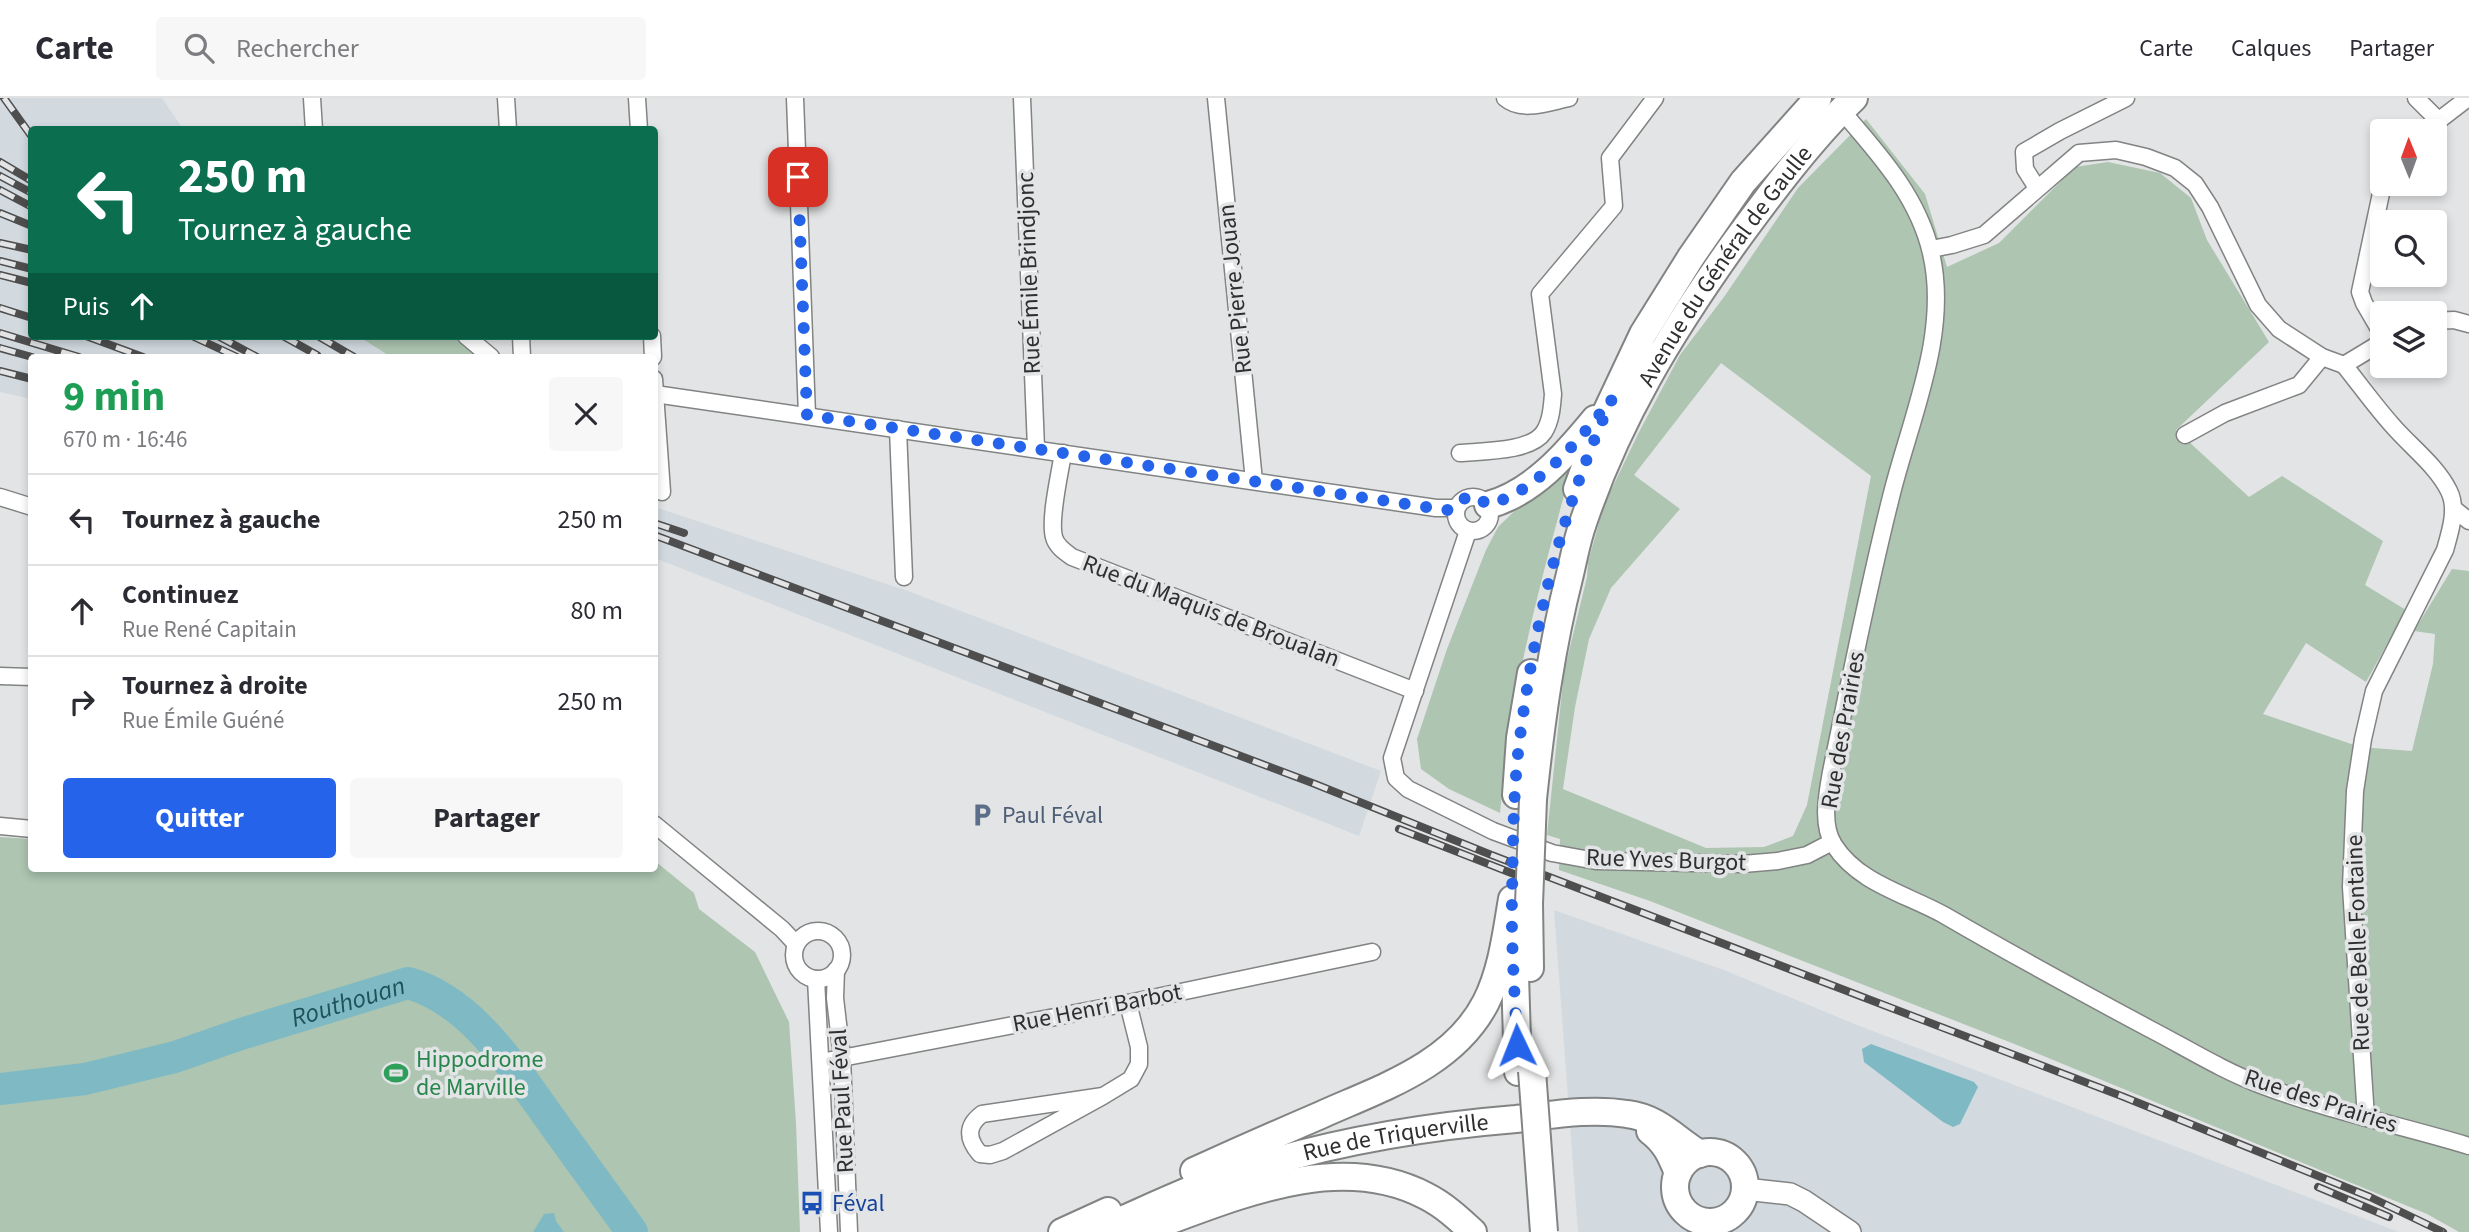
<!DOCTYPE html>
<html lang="fr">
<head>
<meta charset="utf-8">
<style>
	body { margin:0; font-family:"Source Sans 3",sans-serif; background:#f7f7f7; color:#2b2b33; height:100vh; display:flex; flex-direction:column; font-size:26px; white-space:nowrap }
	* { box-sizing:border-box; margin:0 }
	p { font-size:23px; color:#7c7c81 }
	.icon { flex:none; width:38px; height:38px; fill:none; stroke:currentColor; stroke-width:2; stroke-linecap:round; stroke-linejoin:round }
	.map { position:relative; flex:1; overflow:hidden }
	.side { position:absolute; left:28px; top:256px; width:630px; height:518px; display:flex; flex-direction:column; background:#fff; border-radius:7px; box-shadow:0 4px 10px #0003 }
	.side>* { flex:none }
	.top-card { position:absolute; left:28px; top:28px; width:630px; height:214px; border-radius:7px; box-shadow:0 4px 10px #0003; background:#0b6e4f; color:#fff; overflow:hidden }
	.needle { width:46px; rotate:359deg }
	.buttons { position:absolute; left:2370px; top:21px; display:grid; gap:14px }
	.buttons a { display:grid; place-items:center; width:77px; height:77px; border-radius:7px; background:#fff; box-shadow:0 4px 10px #0003; font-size:35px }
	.pin { position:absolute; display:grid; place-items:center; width:60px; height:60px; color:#fff; margin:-30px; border-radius:14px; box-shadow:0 4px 10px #0006 }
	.me { position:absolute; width:77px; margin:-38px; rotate:358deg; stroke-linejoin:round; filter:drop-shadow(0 0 5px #0008) }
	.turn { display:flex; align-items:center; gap:24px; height:147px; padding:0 35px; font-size:32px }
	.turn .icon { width:91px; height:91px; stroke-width:2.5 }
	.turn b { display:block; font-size:49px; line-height:60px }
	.then { display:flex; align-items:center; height:66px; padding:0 35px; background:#0003; gap:14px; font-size:26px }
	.round { display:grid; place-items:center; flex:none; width:74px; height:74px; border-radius:7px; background:#f7f7f7 }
	.overview { display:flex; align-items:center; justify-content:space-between; height:119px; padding:0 35px }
	h1 { font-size:42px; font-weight:700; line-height:52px; color:#1e9e55 }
	.primary-button { display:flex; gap:14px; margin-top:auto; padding:14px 35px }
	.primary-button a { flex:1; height:80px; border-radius:7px; background:#2563eb; color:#fff; font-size:28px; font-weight:700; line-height:80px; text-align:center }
	.primary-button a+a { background:#f7f7f7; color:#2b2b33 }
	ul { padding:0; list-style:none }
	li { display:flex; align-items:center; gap:21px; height:91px; padding:0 35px; border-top:2px solid #e1e1e2 }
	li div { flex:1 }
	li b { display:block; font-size:26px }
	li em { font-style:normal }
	header { display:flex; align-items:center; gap:42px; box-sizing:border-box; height:98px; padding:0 35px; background:#fff; border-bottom:2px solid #e1e1e2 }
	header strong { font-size:33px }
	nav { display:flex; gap:38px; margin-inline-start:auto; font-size:24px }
	.search { width:490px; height:63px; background:#f7f7f7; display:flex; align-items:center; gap:18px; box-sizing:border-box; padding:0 24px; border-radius:7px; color:#7c7c81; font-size:26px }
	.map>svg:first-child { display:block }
</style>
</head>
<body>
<header>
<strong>Carte</strong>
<div class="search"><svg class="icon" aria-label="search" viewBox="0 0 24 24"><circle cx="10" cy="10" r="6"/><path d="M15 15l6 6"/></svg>Rechercher</div>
<nav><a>Carte</a><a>Calques</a><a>Partager</a></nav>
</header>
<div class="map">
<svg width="2469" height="1134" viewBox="0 0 2469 1134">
	<rect width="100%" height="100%" fill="#e3e4e5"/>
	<g fill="#d2dae0">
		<polygon points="0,0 162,0 183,31 32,32 32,238 358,238 391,259 32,259 31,301 0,294"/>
		<polygon points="655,409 908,493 1381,673 1359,738 655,460"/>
		<polygon points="1554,812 1724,872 1857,927 2399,1134 1578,1134"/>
	</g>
	<g fill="#adc5b1" fill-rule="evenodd">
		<path d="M1866,21L1925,96L1947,169L1999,145L2075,69L2108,64L2160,75L2191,100L2207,142L2269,244L2176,332L2249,399L2282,378L2383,443L2365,487L2406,512L2366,584L2306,545L2263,616L2360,649L2412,653L2433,566L2435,536L2414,533L2452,471L2469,473V1134H2459L2427,1116L2017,947L1650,803L1559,772L1560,741L1547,737L1564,574L1587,479L1588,464L1604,407L1638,336L1680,257L1724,199L1798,90ZM1721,265L1871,378L1807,707L1793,738L1764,749L1706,750L1563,691L1575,609L1589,541L1611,490L1680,411L1634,377Z"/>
		<polygon points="358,238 456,238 479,259 391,259"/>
		<path d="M1563,366L1572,368C1541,482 1509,597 1500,715L1449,691L1421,671L1417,641L1447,551L1486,452L1498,429Z"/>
		<polygon points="0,739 31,741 32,770 654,770 655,763 694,795 699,811 755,854 789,924 796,1025 800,1134 0,1134"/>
	</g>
	<g fill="#7fbac4">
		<polygon points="1871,946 1974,984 1978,989 1960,1026 1953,1029 1943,1024 1864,964 1862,951"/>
		<polygon points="554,1115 556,1123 564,1134 533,1134 544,1116"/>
	</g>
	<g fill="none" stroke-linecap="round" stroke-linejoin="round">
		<path stroke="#7fbac4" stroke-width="32" id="s1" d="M0,991L85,981L175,959L241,936L408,885C474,903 518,977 556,1029C581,1064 607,1099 632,1134"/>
		<g stroke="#828383" stroke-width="19">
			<g id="minor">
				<polyline points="312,0 314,32"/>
				<polyline points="506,0 508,32"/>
				<polyline points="637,0 639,32"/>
				<polyline points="795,0 807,317"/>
				<polyline points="1022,0 1036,350"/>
				<polyline points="1216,0 1254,383"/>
				<path d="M1505,0C1522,15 1549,4 1569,0"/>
				<polyline points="2416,0 2439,23"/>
				<path d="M1841,12C1878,55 1918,98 1931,155C1950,236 1910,321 1891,399C1868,490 1850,582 1831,674C1827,696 1821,727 1834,747C1858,785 1906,796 1944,817C2011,856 2079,893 2148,930C2185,949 2221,972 2261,987C2329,1013 2400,1027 2469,1048"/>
				<polyline points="2425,33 2468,0"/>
				<polyline points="2037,90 2025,71 2024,54 2060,33 2126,0"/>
				<polyline points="1931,151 1952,147 1984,137 2079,55 2116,52 2146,59 2175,70 2195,86 2210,109 2258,207 2279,231 2322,259 2344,267"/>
				<polyline points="2434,223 2454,222 2469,226"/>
				<polyline points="2382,236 2364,205 2360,194 2383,86"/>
				<polyline points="466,238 491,259"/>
				<polyline points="521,238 522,259"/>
				<polyline points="652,238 653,259"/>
				<path d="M2344,267C2360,287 2375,308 2392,327C2410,348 2437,368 2449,393C2458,411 2450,434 2445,452L2374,593L2363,641L2355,693L2351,789L2366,1020"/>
				<polyline points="2344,267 2382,244"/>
				<polyline points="654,281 662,394"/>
				<polyline points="655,296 1436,410 1456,410"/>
				<polyline points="898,331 904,479"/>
				<polyline points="2185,337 2225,315 2299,287 2322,259"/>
				<path d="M1063,355C1060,375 1049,421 1054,439C1056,448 1065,454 1072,459L1415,593"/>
				<path d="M1460,355C1482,353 1531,354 1544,334C1551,323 1552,309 1553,296L1540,196L1614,108L1610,60L1655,0"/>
				<circle cx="1473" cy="416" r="17"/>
				<polyline points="0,399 32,409"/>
				<polyline points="2454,411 2469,423"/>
				<polyline points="1468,433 1392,660 1396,680 1408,691 1493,733 1552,755 1596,763 1743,766 1778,763 1807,757 1832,744"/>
				<polyline points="0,578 32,579"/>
				<polyline points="654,726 782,831 796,846"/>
				<polyline points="0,728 32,731"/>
				<circle cx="818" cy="857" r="24"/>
				<polyline points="836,872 835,900 842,960 849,1134"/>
				<polyline points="816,881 829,1134"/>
				<polyline points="821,964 1128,905 1372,854"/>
				<path d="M1103,998L982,1016C966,1028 967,1041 980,1056L990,1057L1003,1053L1103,998L1131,981L1139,966V949L1128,905"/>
			</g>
		</g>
		<g stroke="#828383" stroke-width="24">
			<polyline id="tertiary" points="1745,1091 1790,1096 1804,1103 1850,1134"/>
		</g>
		<g stroke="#828383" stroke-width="30">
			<g id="primary">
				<polyline points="1577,391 1602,323 1643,236 1691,159 1743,84 1818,0"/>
				<path d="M1488,407C1533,395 1567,355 1595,321"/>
				<polyline points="1516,697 1520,640 1531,575"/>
				<path id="s2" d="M1533,701C1541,625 1551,550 1570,476C1574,459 1577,442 1583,425C1618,321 1670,236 1733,147C1768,99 1811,41 1854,0"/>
				<polyline points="1529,806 1530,870"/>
				<polyline points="1514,844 1518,974"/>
				<path d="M1650,1033C1666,1045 1671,1058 1678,1075"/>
				<circle cx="1710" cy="1089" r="35"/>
				<path d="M1194,1073C1236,1054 1279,1035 1321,1017C1381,990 1454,967 1486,904C1502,872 1506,836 1512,801"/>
				<polyline points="1062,1134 1108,1113"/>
				<path id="s3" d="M1094,1134C1137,1116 1181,1094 1226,1078C1320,1046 1417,1029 1516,1021C1552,1017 1591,1010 1627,1016C1659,1020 1674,1040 1700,1056"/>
				<path d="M1138,1134C1227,1103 1334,1050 1426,1098C1444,1107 1459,1121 1473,1134"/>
			</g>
		</g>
		<use href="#minor" stroke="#fff" stroke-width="16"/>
		<use href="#tertiary" stroke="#fff" stroke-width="21"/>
		<use href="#primary" stroke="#fff" stroke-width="26"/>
		<g stroke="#4e4e4f" stroke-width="8">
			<g id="rail">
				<polyline points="4,0 32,39"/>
				<polyline points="0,64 32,83"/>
				<polyline points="0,78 32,95"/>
				<polyline points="0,92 32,109"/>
				<polyline points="0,115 32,128"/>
				<polyline points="0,145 32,152"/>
				<polyline points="0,163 32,171"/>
				<polyline points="0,177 32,185"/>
				<polyline points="0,210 32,220"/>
				<polyline points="0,235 79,259"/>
				<polyline points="86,238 143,259"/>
				<polyline points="192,238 237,259"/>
				<polyline points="218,238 257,259"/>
				<polyline points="283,238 317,257"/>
				<polyline points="318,238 354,259"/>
				<polyline points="0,250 32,259"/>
				<polyline points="0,273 32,281"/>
				<polyline points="654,425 684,435"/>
				<polyline points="654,437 1315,686 1489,756 2124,999 2370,1099 2443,1134"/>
				<polyline points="1399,731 1519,778"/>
				<polyline points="2318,1089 2389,1119"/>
			</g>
		</g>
		<use href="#rail" stroke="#e3e4e5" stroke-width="5" stroke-dasharray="16" stroke-linecap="butt"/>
		<g stroke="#828383" stroke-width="30" stroke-linecap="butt">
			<g id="primary-bridge">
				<polyline points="1529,806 1533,701"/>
				<polyline points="1532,973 1544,1134"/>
			</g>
		</g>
		<use href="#primary-bridge" stroke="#fff" stroke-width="26"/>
	</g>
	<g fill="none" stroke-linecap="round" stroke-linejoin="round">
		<path stroke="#2563eb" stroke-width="12" stroke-dasharray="0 21.6" d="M798,79L807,317L1447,412L1456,410L1466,399L1476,398L1488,407C1539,393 1580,340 1612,301C1563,407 1535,523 1520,639C1513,691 1513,746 1512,798C1511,848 1515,898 1517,947"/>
	</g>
	<defs>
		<g id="parking-bare" transform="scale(1.89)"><path d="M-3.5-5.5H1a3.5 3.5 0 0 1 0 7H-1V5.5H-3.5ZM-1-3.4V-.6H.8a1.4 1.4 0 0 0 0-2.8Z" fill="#5c6f8a" stroke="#e3e4e5" stroke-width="2.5" paint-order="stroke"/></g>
		<g id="stadium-bare" transform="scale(1.89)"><path d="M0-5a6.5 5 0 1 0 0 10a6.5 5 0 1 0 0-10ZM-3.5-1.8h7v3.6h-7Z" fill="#2e9e5b" stroke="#e3e4e5" stroke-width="2.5" paint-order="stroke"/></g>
		<g id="bus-bare" transform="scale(1.89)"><path d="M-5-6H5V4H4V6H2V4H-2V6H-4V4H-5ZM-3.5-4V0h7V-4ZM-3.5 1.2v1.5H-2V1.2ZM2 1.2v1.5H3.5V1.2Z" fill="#1a4fb4" stroke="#e3e4e5" stroke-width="2.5" paint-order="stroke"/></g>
	</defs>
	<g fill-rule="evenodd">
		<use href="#parking-bare" x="982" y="717"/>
		<use href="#stadium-bare" x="396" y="975"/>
		<use href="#bus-bare" x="812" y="1105"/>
	</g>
	<g text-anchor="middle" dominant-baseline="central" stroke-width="7" stroke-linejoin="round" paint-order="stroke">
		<g font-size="24" fill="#2f2f30" stroke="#e3e4e5">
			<text stroke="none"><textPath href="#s2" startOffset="576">Avenue du Général de Gaulle</textPath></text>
			<text transform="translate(1029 175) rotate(-92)">Rue Émile Brindjonc</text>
			<text transform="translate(1235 191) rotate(-96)">Rue Pierre Jouan</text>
			<text transform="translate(1211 513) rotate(21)">Rue du Maquis de Broualan</text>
			<text transform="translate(1843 632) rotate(-80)">Rue des Prairies</text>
			<text transform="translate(1666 762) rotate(2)">Rue Yves Burgot</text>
			<text transform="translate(2358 845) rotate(-92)">Rue de Belle Fontaine</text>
			<text transform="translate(1097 910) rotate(-11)">Rue Henri Barbot</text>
			<text transform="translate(842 1003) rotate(-93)">Rue Paul Féval</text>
			<text transform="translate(2321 1003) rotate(18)">Rue des Prairies</text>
			<text stroke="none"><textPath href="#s3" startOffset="318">Rue de Triquerville</textPath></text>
		</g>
		<g font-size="24" fill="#4e5e75" stroke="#e3e4e5" text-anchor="start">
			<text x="1002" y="717">Paul Féval</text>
		</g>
		<g font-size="24" fill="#27864d" stroke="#e3e4e5" text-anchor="start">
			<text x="416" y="961">Hippodrome<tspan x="416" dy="28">de Marville</tspan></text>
		</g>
		<g font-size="24" fill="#164399" stroke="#e3e4e5" text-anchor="start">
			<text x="832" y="1105">Féval</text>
		</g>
		<g font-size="26" font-style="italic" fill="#1f525a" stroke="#e3e4e5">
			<text stroke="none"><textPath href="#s1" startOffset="360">Routhouan</textPath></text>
		</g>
	</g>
</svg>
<div class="buttons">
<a><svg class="needle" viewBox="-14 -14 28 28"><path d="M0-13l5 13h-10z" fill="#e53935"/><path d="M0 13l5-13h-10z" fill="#7c7c81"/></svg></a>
<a><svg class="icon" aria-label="search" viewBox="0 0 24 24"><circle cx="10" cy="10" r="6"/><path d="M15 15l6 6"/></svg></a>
<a><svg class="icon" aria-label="layers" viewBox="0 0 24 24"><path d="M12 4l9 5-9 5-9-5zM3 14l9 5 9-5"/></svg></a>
</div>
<div class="pin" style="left:798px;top:79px;background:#d93025"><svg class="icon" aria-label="arrive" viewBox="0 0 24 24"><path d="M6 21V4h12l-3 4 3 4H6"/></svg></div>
<svg class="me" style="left:1517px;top:947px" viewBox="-20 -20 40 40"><path d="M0-17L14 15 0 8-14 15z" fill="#2563eb" stroke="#fff" stroke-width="4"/></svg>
<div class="top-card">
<div class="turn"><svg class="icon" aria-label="left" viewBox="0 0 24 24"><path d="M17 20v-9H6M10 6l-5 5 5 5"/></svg><div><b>250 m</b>Tournez à gauche</div></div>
<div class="then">Puis<svg class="icon" aria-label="ahead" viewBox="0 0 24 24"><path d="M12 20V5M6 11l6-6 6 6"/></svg></div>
</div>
<section class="side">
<div class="overview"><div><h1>9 min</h1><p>670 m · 16:46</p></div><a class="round"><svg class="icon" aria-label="close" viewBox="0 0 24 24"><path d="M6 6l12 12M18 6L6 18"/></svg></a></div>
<ul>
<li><svg class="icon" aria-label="left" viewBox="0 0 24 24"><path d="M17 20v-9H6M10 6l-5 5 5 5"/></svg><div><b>Tournez à gauche</b></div><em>250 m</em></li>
<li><svg class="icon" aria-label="ahead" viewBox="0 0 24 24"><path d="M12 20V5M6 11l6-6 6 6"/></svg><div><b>Continuez</b><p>Rue René Capitain</p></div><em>80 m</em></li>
<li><svg class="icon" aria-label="right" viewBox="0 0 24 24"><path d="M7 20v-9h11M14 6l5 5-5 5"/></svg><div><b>Tournez à droite</b><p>Rue Émile Guéné</p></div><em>250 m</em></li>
</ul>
<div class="primary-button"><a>Quitter</a><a>Partager</a></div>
</section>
</div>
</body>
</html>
